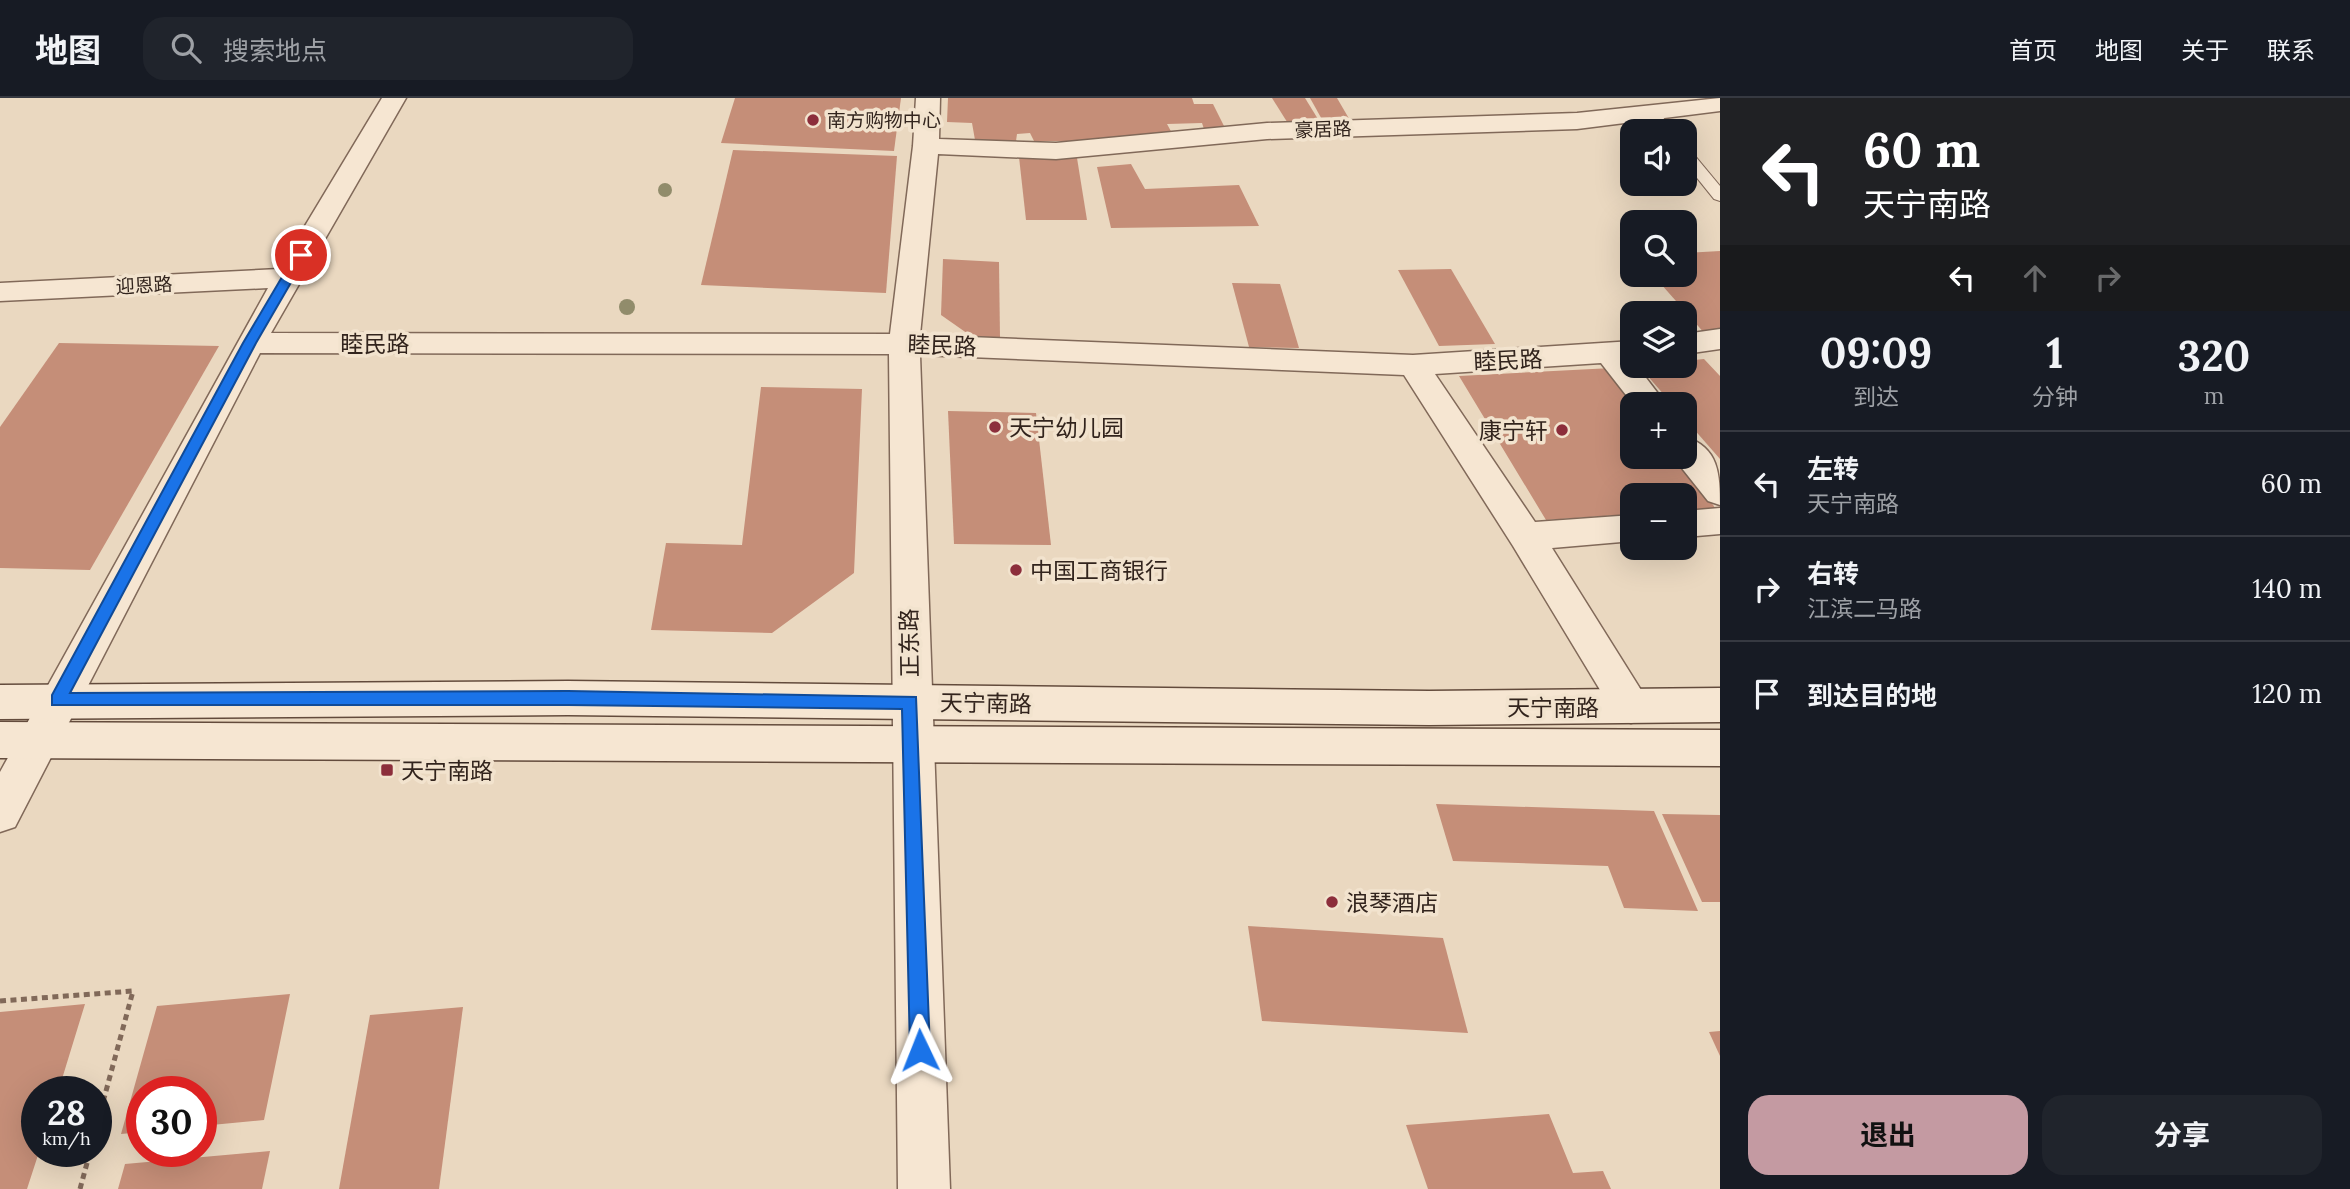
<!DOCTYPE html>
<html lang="zh">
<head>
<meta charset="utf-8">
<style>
	body { margin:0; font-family:Lora,"Noto Sans SC",serif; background:#20242c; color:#f1f3f6; height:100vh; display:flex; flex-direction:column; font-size:26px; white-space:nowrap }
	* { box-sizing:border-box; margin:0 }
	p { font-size:23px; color:#9ea1a6 }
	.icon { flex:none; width:38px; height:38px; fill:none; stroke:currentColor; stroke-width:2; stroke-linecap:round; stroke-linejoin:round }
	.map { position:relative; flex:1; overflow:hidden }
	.panel { display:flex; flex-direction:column; background:#171b24; width:630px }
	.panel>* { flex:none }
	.banner { background:#202124; color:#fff; overflow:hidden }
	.buttons { position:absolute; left:1620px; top:21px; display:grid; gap:14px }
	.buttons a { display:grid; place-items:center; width:77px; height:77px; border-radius:14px; background:#171b24; box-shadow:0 7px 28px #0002; font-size:35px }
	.speed { position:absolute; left:21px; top:978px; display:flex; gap:14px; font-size:35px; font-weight:700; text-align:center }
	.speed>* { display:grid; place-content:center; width:91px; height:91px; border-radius:50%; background:#171b24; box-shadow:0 7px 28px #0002; line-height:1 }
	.speed small { font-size:18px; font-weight:400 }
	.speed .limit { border:10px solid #d22; background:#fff; color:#111 }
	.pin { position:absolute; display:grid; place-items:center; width:60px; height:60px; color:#fff; margin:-30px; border:4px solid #fff; border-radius:50%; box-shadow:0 2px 7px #0007 }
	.me { position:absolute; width:77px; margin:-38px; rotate:358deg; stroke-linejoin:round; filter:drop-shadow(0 0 5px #0008) }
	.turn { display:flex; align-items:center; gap:24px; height:147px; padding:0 28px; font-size:32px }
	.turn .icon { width:91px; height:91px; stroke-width:2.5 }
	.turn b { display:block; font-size:49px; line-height:60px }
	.lanes { display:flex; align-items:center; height:66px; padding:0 28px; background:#0003; justify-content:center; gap:35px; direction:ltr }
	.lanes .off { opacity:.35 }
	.eta { display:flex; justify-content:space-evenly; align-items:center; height:119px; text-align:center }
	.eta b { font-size:42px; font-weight:700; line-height:49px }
	.button { display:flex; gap:14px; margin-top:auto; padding:14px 28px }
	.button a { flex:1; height:80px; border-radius:21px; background:#c49aa2; color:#111; font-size:28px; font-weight:700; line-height:80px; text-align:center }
	.button a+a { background:#20242c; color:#f1f3f6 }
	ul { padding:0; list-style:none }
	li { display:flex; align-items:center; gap:21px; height:105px; padding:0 28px; border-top:2px solid #363941 }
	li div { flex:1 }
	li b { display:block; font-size:26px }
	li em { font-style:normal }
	header { display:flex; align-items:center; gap:42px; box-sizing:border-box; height:98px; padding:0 35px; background:#171b24; border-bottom:2px solid #363941 }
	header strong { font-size:33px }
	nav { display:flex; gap:38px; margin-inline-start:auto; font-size:24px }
	.search { width:490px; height:63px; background:#20242c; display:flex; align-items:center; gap:18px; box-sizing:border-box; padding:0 24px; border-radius:21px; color:#9ea1a6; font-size:26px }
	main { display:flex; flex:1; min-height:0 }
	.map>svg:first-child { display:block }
</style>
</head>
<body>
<header>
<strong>地图</strong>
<div class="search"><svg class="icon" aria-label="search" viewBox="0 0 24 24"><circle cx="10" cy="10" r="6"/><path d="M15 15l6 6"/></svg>搜索地点</div>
<nav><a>首页</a><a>地图</a><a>关于</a><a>联系</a></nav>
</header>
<main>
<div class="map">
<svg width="1720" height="1091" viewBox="0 0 1720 1091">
	<rect width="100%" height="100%" fill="#ead8c0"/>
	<g fill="#c58e78">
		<polygon points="735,0 901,0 894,53 721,45"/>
		<polygon points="948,0 1192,0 1194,6 1213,6 1225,30 1204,31 1202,25 1167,26 1173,37 1110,43 1034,43 1030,35 1017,36 1016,43 975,42 972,25 947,24"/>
		<polygon points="1272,0 1305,0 1321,26 1289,27"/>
		<polygon points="1310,0 1337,0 1351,24 1324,25"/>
		<polygon points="733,52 897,58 886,195 701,187"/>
		<polygon points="1019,59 1077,60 1087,122 1026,122"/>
		<polygon points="1131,66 1145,91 1239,87 1259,128 1111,130 1097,69"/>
		<polygon points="1720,153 1720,235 1706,237 1653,177 1685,177 1685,155"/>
		<polygon points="943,161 999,164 1000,240 971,238 941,217"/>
		<polygon points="1451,171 1495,246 1439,248 1398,172"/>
		<polygon points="1232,185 1280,186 1299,250 1249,249"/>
		<polygon points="59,245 219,248 90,472 0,470 0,329"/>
		<polygon points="1704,261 1720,278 1720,361 1685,321 1685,306 1672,306 1639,268 1685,268 1685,263"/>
		<polygon points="1612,270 1639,306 1633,306 1633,359 1678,359 1716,411 1685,413 1685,397 1633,397 1633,416 1546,422 1459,278"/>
		<polygon points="761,289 862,291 854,475 772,535 651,532 666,445 742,447"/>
		<polygon points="948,313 1036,315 1051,447 954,446"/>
		<polygon points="1436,706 1654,713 1698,813 1624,810 1608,768 1453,763"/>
		<polygon points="1662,716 1720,717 1720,804 1702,804"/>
		<polygon points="1248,828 1443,840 1468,935 1262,923"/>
		<polygon points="290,896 264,1022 201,1028 201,994 142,994 142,1034 121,1036 157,908"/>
		<polygon points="85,906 58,994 37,994 39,1054 27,1091 0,1091 0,914"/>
		<polygon points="463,909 439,1091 339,1091 370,917"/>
		<polygon points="1720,933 1720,958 1709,934"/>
		<polygon points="1549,1016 1573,1075 1603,1073 1611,1091 1428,1091 1406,1027"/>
		<polygon points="270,1053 262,1091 118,1091 125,1066"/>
	</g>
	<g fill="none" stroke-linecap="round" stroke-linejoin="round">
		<g stroke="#816959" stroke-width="2">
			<g id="service">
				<polygon points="1652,11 1657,12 1674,33 1659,33 1645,15"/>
				<polygon points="1685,50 1690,52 1720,88 1720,103 1714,101 1685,65"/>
			</g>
		</g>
		<g stroke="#816959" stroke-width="3">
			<g id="minor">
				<polygon points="382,0 406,0 271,235 890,236 913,48 916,0 940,0 939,41 1056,45 1267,25 1577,15 1720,0 1720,13 1577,31 1267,41 1056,61 938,56 920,237 1413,257 1633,243 1633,268 1637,268 1666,306 1633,306 1601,265 1435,276 1535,424 1633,417 1633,443 1552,450 1651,608 1645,620 1631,625 1617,620 1513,448 1404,277 920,257 950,1091 898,1091 889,256 260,255 15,729 0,734 0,674 268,190 0,203 0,185 279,171"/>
				<polygon points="1720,231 1720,251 1685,256 1685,236"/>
				<path d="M1685,339C1719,349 1720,377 1720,407L1708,403L1673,359H1685Z"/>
				<polygon points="1720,410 1720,436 1685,439 1685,413"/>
			</g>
		</g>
		<g stroke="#634b3c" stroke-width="3">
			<g id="secondary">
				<polygon points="568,583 1429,593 1720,590 1720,624 1429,627 568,617 0,621 0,587"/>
				<polygon points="0,624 1720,632 1720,668 0,660"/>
			</g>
		</g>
		<g stroke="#816959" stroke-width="5" stroke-dasharray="6 4.5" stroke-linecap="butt">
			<polyline points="0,903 133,893 96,1030"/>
			<polyline points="80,1091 90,1054"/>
		</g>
		<use href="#service" fill="#f6e6d2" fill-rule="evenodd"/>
		<use href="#minor" fill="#f6e6d2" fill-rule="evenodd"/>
		<use href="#secondary" fill="#f6e6d2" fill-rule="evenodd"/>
	</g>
	<g fill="#918c6b">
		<circle cx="665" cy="92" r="7"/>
		<circle cx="627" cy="209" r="8"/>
	</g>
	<polygon fill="#1a73e8" stroke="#114b97" stroke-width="2" points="301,154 307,157 256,245 70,595 568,593 916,599 930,952 927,959 920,962 913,959 910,952 902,611 568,607 52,607 52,597 243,245 295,157"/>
	<g fill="#8c2e3b" stroke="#f2e3ce" stroke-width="2.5">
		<circle cx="813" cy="22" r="7"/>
		<circle cx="995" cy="329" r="7"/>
		<circle cx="1562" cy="332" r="7"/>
		<circle cx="1016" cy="472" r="7"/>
		<rect x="380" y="665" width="14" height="14" rx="3.5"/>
		<circle cx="1332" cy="804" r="7"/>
	</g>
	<g text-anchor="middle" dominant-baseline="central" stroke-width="7" stroke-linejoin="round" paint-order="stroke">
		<g font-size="19" fill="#32241d" stroke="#f2e3ce" text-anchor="start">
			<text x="827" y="22">南方购物中心</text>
		</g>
		<g font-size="19" fill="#32241d" stroke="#f2e3ce">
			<text transform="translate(1323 31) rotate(-2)">豪居路</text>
			<text transform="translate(144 187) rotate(-3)">迎恩路</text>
		</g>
		<g font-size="23" fill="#32241d" stroke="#f2e3ce">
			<text x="375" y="245">睦民路</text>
			<text transform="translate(942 247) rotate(2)">睦民路</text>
			<text transform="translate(1508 262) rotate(-3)">睦民路</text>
			<text transform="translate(909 545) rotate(-91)">正东路</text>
			<text transform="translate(986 605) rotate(1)">天宁南路</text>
			<text x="1553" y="609">天宁南路</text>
		</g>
		<g font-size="23" fill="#32241d" stroke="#f2e3ce" text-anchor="start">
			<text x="1009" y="329">天宁幼儿园</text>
			<text x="1548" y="332" text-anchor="end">康宁轩</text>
			<text x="1030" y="472">中国工商银行</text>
			<text x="401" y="672">天宁南路</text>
			<text x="1346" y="804">浪琴酒店</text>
		</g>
	</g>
</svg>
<div class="buttons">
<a><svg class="icon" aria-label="sound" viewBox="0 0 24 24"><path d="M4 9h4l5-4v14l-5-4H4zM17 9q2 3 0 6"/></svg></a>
<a><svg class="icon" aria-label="search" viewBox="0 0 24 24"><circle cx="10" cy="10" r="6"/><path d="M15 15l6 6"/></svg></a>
<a><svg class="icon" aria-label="layers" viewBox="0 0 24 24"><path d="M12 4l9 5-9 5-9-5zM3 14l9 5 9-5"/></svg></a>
<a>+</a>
<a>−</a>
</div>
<div class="speed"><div>28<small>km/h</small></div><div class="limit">30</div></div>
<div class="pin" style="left:301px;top:157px;background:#d93025"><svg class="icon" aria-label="arrive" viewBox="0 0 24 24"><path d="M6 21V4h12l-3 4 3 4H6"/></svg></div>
<svg class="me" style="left:920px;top:952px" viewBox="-20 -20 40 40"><path d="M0-17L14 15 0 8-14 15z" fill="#1a73e8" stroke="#fff" stroke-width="4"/></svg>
</div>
<section class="panel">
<div class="banner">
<div class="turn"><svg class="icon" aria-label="left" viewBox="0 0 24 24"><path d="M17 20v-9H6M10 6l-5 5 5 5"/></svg><div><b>60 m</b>天宁南路</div></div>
<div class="lanes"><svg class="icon" aria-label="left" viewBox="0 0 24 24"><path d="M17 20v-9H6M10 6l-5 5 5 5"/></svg><svg class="icon off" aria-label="ahead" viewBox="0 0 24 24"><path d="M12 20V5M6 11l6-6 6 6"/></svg><svg class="icon off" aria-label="right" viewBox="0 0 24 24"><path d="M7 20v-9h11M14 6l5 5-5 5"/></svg></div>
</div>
<div class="eta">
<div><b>09:09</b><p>到达</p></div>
<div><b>1</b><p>分钟</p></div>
<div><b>320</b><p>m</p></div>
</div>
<ul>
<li><svg class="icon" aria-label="left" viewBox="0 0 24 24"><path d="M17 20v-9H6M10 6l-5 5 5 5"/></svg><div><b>左转</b><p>天宁南路</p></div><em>60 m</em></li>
<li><svg class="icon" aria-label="right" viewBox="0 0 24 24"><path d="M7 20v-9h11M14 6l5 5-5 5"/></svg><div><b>右转</b><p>江滨二马路</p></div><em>140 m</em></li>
<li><svg class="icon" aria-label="arrive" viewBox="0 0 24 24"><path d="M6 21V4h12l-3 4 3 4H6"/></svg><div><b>到达目的地</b></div><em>120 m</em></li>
</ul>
<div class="button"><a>退出</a><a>分享</a></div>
</section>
</main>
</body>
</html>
